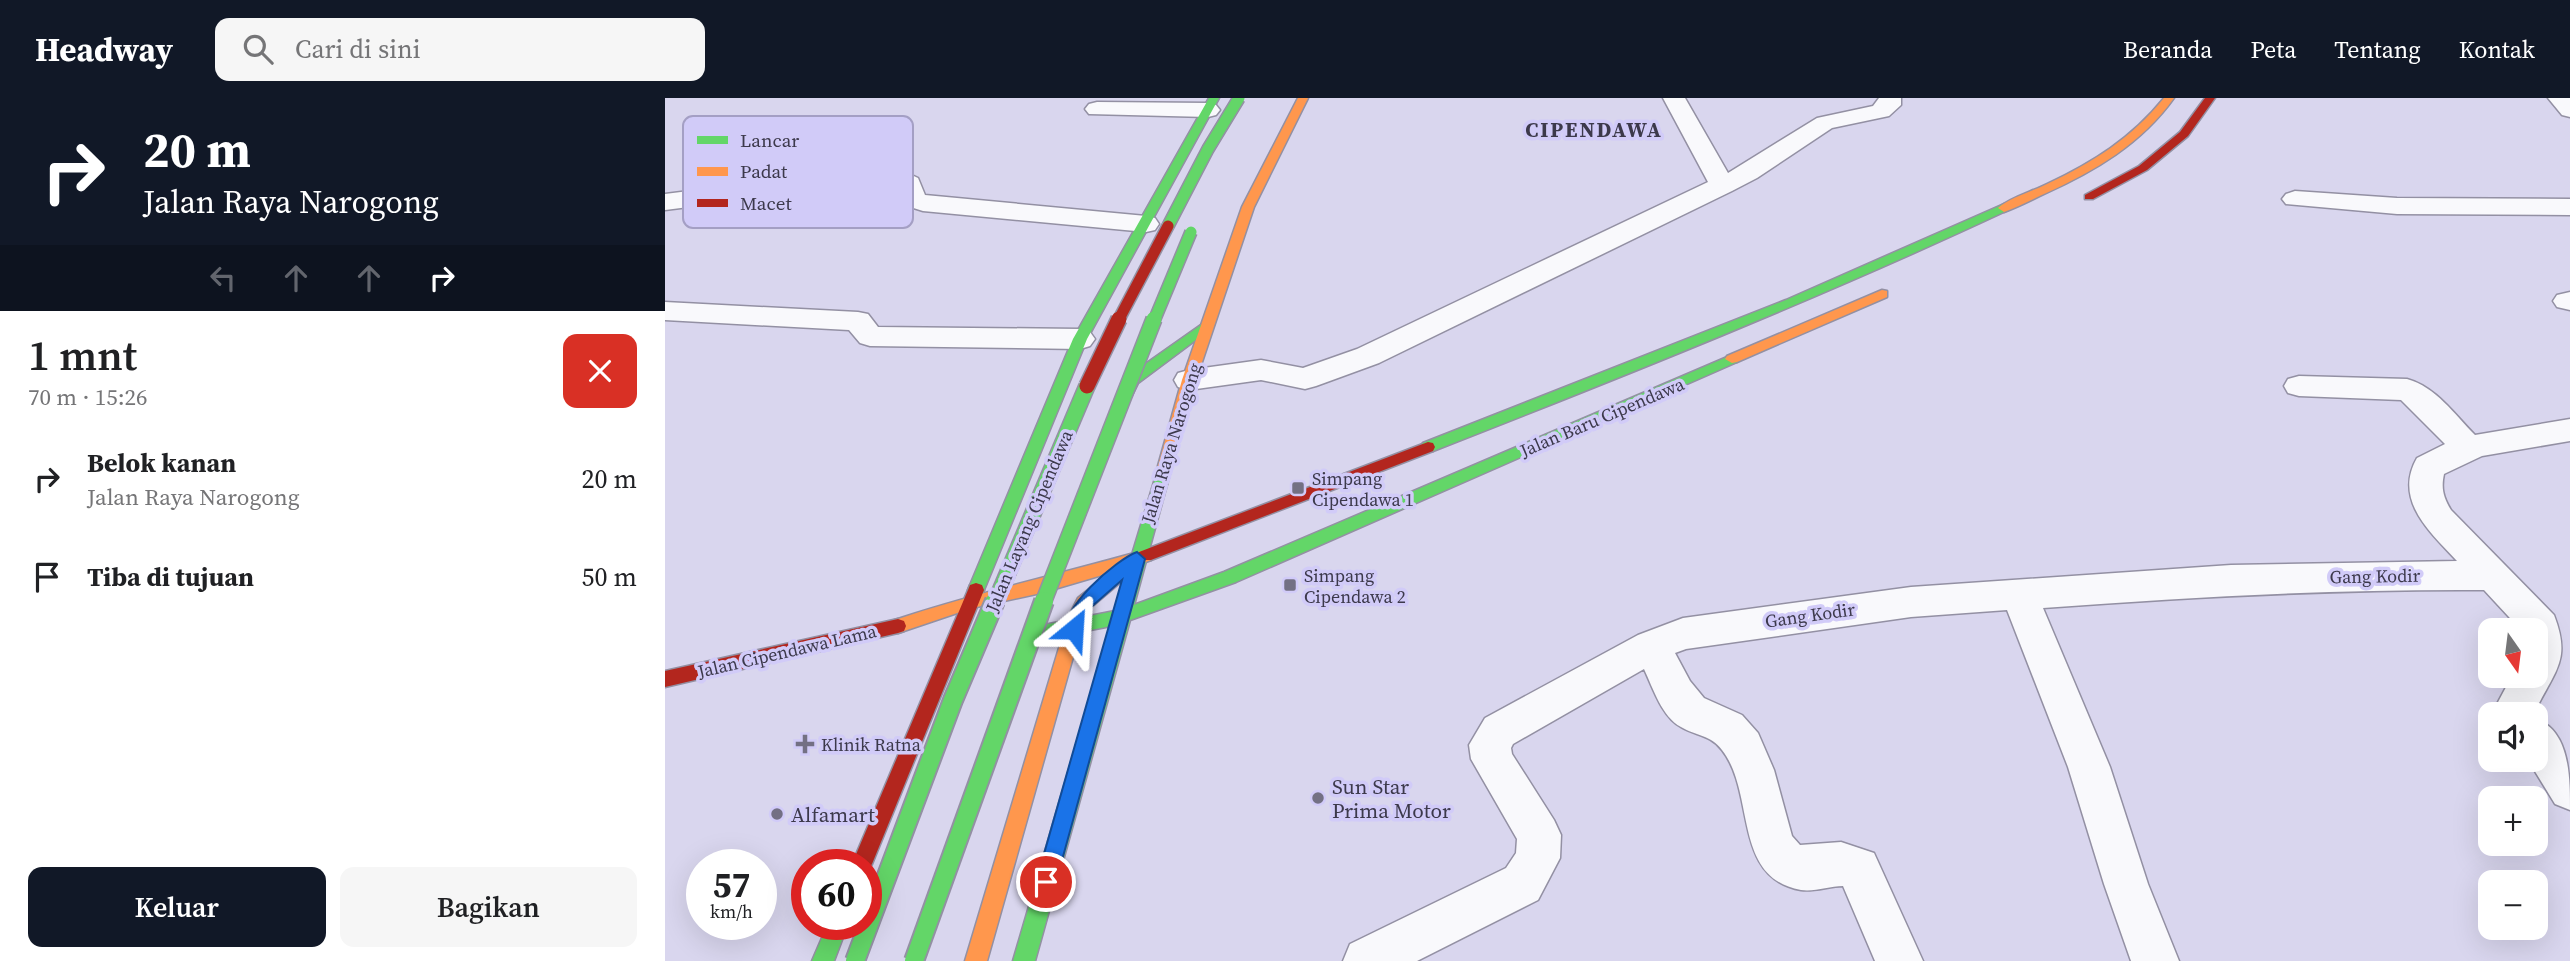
<!DOCTYPE html>
<html lang="id">
<head>
<meta charset="utf-8">
<style>
	body { margin:0; font-family:"Source Serif 4",serif; background:#f6f6f6; color:#202124; height:100vh; display:flex; flex-direction:column; font-size:26px; white-space:nowrap }
	* { box-sizing:border-box; margin:0 }
	p { font-size:23px; color:#757577 }
	.icon { flex:none; width:38px; height:38px; fill:none; stroke:currentColor; stroke-width:2; stroke-linecap:round; stroke-linejoin:round }
	.map { position:relative; flex:1; overflow:hidden }
	.panel { display:flex; flex-direction:column; background:#fff; width:665px }
	.panel>* { flex:none }
	.guide { background:#111827; color:#fff; overflow:hidden }
	.needle { width:46px; rotate:166deg }
	.tools { position:absolute; left:1813px; top:520px; display:grid; gap:14px }
	.tools a { display:grid; place-items:center; width:70px; height:70px; border-radius:14px; background:#fff; box-shadow:0 7px 28px #0002; font-size:35px }
	.speed { position:absolute; left:21px; top:751px; display:flex; gap:14px; font-size:35px; font-weight:700; text-align:center }
	.speed>* { display:grid; place-content:center; width:91px; height:91px; border-radius:50%; background:#fff; box-shadow:0 7px 28px #0002; line-height:1 }
	.speed small { font-size:18px; font-weight:400 }
	.speed .limit { border:10px solid #d22; background:#fff; color:#111 }
	.pin { position:absolute; display:grid; place-items:center; width:60px; height:60px; color:#fff; margin:-30px; border:4px solid #fff; border-radius:50%; box-shadow:0 2px 7px #0007 }
	.me { position:absolute; width:77px; margin:-38px; rotate:27deg; stroke-linejoin:round; filter:drop-shadow(0 0 5px #0008) }
	.turn { display:flex; align-items:center; gap:24px; height:147px; padding:0 28px; font-size:32px }
	.turn .icon { width:91px; height:91px; stroke-width:2.5 }
	.turn b { display:block; font-size:49px; line-height:60px }
	.lanes { display:flex; align-items:center; height:66px; padding:0 28px; background:#0003; justify-content:center; gap:35px; direction:ltr }
	.lanes .off { opacity:.35 }
	.round { display:grid; place-items:center; flex:none; width:74px; height:74px; border-radius:14px; background:#f6f6f6 }
	.overview { display:flex; align-items:center; justify-content:space-between; height:119px; padding:0 28px }
	h1 { font-size:42px; font-weight:600; line-height:52px }
	.action { display:flex; gap:14px; margin-top:auto; padding:14px 28px }
	.action a { flex:1; height:80px; border-radius:14px; background:#111827; color:#fff; font-size:28px; font-weight:600; line-height:80px; text-align:center }
	.action a+a { background:#f6f6f6; color:#202124 }
	ul { padding:0; list-style:none }
	li { display:flex; align-items:center; gap:21px; height:98px; padding:0 28px }
	li div { flex:1 }
	li b { display:block; font-size:26px }
	li em { font-style:normal }
	header { display:flex; align-items:center; gap:42px; box-sizing:border-box; height:98px; padding:0 35px; background:#111827; color:#fff }
	header strong { font-size:33px }
	nav { display:flex; gap:38px; margin-inline-start:auto; font-size:24px }
	.search { width:490px; height:63px; background:#f6f6f6; display:flex; align-items:center; gap:18px; box-sizing:border-box; padding:0 24px; border-radius:14px; color:#757577; font-size:26px }
	main { display:flex; flex:1; min-height:0 }
	.map>svg:first-child { display:block }
</style>
</head>
<body>
<header>
<strong>Headway</strong>
<div class="search"><svg class="icon" aria-label="search" viewBox="0 0 24 24"><circle cx="10" cy="10" r="6"/><path d="M15 15l6 6"/></svg>Cari di sini</div>
<nav><a>Beranda</a><a>Peta</a><a>Tentang</a><a>Kontak</a></nav>
</header>
<main>
<section class="panel">
<div class="guide">
<div class="turn"><svg class="icon" aria-label="right" viewBox="0 0 24 24"><path d="M7 20v-9h11M14 6l5 5-5 5"/></svg><div><b>20 m</b>Jalan Raya Narogong</div></div>
<div class="lanes"><svg class="icon off" aria-label="left" viewBox="0 0 24 24"><path d="M17 20v-9H6M10 6l-5 5 5 5"/></svg><svg class="icon off" aria-label="ahead" viewBox="0 0 24 24"><path d="M12 20V5M6 11l6-6 6 6"/></svg><svg class="icon off" aria-label="ahead" viewBox="0 0 24 24"><path d="M12 20V5M6 11l6-6 6 6"/></svg><svg class="icon" aria-label="right" viewBox="0 0 24 24"><path d="M7 20v-9h11M14 6l5 5-5 5"/></svg></div>
</div>
<div class="overview"><div><h1>1 mnt</h1><p>70 m · 15:26</p></div><a class="round" style="background:#d93025;color:#fff"><svg class="icon" aria-label="close" viewBox="0 0 24 24"><path d="M6 6l12 12M18 6L6 18"/></svg></a></div>
<ul>
<li><svg class="icon" aria-label="right" viewBox="0 0 24 24"><path d="M7 20v-9h11M14 6l5 5-5 5"/></svg><div><b>Belok kanan</b><p>Jalan Raya Narogong</p></div><em>20 m</em></li>
<li><svg class="icon" aria-label="arrive" viewBox="0 0 24 24"><path d="M6 21V4h12l-3 4 3 4H6"/></svg><div><b>Tiba di tujuan</b></div><em>50 m</em></li>
</ul>
<div class="action"><a>Keluar</a><a>Bagikan</a></div>
</section>
<div class="map">
<svg width="1905" height="863" viewBox="0 0 1905 863">
	<rect width="100%" height="100%" fill="#d9d6ee"/>
	<g fill="none" stroke-linecap="round" stroke-linejoin="round">
		<g stroke="#9390a3" stroke-width="3">
			<g id="street">
				<polygon points="998,0 1020,0 1063,75 1152,20 1208,8 1214,0 1236,0 1236,7 1224,18 1167,30 1092,80 1067,93 714,265 651,288 640,291 596,282 524,292 513,289 509,282 513,275 524,272 596,262 638,270 692,251 1043,84"/>
				<polygon points="1883,0 1905,0 1905,19 1897,17"/>
				<polygon points="432,4 543,5 551,7 555,12 551,17 543,19 424,16 420,11 424,6"/>
				<polygon points="236,72 253,80 260,97 481,118 490,120 494,126 490,132 481,134 258,113 239,107 231,88 118,97 0,112 0,96 118,81"/>
				<polygon points="1630,93 1732,100 1905,101 1905,117 1732,116 1621,106 1617,101 1621,96"/>
				<polygon points="1905,194 1905,212 1892,209 1888,203 1892,197"/>
				<polygon points="0,204 193,214 203,216 213,229 415,231 425,234 430,241 425,248 415,251 205,248 195,245 184,232 0,222"/>
				<path d="M1634,278L1742,281C1771,289 1789,316 1810,337L1905,321V343L1817,358L1779,376C1776,390 1778,399 1786,412L1889,517C1905,559 1893,569 1873,607L1877,616L1874,622C1905,636 1905,680 1905,712L1890,706L1863,662H1871V616H1837L1832,606L1847,578H1871V532H1856L1819,492C1672,491 1525,499 1378,510L1445,669L1483,786L1514,863H1466L1439,786L1403,669L1342,512L1246,519L1021,551L1010,555L1025,583L1039,600L1077,617L1093,635L1109,672L1127,738L1135,747L1176,744L1209,755L1258,863H1210L1178,788C1164,788 1150,794 1136,792C1067,780 1091,695 1057,652C1046,637 1031,638 1016,629C997,619 988,590 979,571L848,646L846,650L847,656L889,722L896,737L895,760L873,802L752,863H678L685,846L841,770L851,755L852,741L806,661L804,647L820,620L973,537L1018,520L1246,489L1566,467L1792,463C1765,434 1728,402 1752,360L1780,346L1736,302L1634,298L1623,295L1619,288L1623,281Z"/>
			</g>
		</g>
		<g stroke="#9390a3" stroke-width="3">
			<g id="fast">
				<polygon points="544,0 554,0 422,241 319,492 317,497 305,497 303,492 408,241"/>
				<path d="M1339,106L1345,110L1343,112C1155,200 962,277 768,353H758L756,349L758,345L1121,202Z"/>
				<polygon points="543,222 548,223 548,229 473,285 464,303 454,303 452,300 462,279"/>
				<polygon points="1067,257 1072,258 1074,261 1072,264 571,484 465,522 370,863 348,863 446,528 379,541 373,539 370,534 373,529 379,527 450,513 495,364 505,364 507,368 469,507 559,474"/>
				<polygon points="163,826 183,826 169,863 147,863"/>
			</g>
		</g>
		<g stroke="#9390a3" stroke-width="3">
			<g id="slow">
				<polygon points="633,0 643,0 589,109 531,282 507,368 505,372 495,372 493,368 517,282 577,109"/>
				<path d="M1499,0H1509C1476,46 1430,73 1379,96C1366,102 1353,109 1339,114L1333,110C1346,99 1366,94 1382,86C1427,65 1467,40 1499,0Z"/>
				<polygon points="1217,192 1222,193 1222,199 1072,264 1067,265 1060,261 1062,258"/>
				<path d="M480,452L486,454L488,458L486,462L478,465L425,510L419,520L322,863H300L403,520L413,500L444,475L376,495L307,510L233,535L227,533L225,528L227,523C310,495 396,476 480,452Z"/>
			</g>
		</g>
		<g stroke="#9390a3" stroke-width="3">
			<g id="jam">
				<polygon points="1540,0 1550,0 1523,38 1482,72 1428,101 1420,101 1420,97 1474,68 1515,34"/>
				<polygon points="763,344 768,345 770,349 768,353 486,462 474,462 472,458 474,454"/>
				<polygon points="311,485 317,487 319,492 207,766 201,774 201,766 187,766 303,492 305,487"/>
				<polygon points="233,521 239,523 241,528 239,533 233,535 0,589 0,573"/>
			</g>
		</g>
		<use href="#street" fill="#f9f9fc" fill-rule="evenodd"/>
		<use href="#fast" fill="#63d668" fill-rule="evenodd"/>
		<use href="#slow" fill="#ff974d" fill-rule="evenodd"/>
		<use href="#jam" fill="#b3261e" fill-rule="evenodd"/>
		<g stroke="#9390a3" stroke-width="14" stroke-linecap="butt">
			<g id="fast-bridge-far2">
				<polyline points="503,128 543,51 574,0"/>
				<polyline points="489,223 526,134"/>
			</g>
		</g>
		<g stroke="#9390a3" stroke-width="18" stroke-linecap="butt">
			<g id="fast-bridge-far1">
				<polyline points="330,505 422,288"/>
				<polyline points="378,505 489,221"/>
			</g>
		</g>
		<g stroke="#9390a3" stroke-width="22" stroke-linecap="butt">
			<g id="fast-bridge">
				<polyline points="190,863 288,602 330,503"/>
				<polyline points="249,863 379,503"/>
			</g>
		</g>
		<g stroke="#9390a3" stroke-width="14" stroke-linecap="butt">
			<polyline id="jam-bridge-far1" points="453,223 503,128"/>
		</g>
		<g stroke="#9390a3" stroke-width="18" stroke-linecap="butt">
			<polyline id="jam-bridge" points="422,288 454,221"/>
		</g>
		<use href="#fast-bridge-far2" stroke="#63d668" stroke-width="11"/>
		<use href="#fast-bridge-far1" stroke="#63d668" stroke-width="15"/>
		<use href="#fast-bridge" stroke="#63d668" stroke-width="18"/>
		<use href="#jam-bridge-far1" stroke="#b3261e" stroke-width="11"/>
		<use href="#jam-bridge" stroke="#b3261e" stroke-width="15"/>
	</g>
	<path fill="#1a73e8" stroke="#114b97" stroke-width="2" d="M472,454L480,461L391,784L388,791L381,794L374,791L371,784L457,482L425,510L415,536H403C391,513 452,461 472,454Z"/>
	<g fill="#737084" stroke="#d1cbf8" stroke-width="2.5">
		<rect x="626" y="383" width="14" height="14" rx="3.5"/>
		<rect x="618" y="480" width="14" height="14" rx="3.5"/>
		<path d="M136.5 635.5h7v7h7v7h-7v7h-7v-7h-7v-7h7z"/>
		<circle cx="653" cy="700" r="7"/>
		<circle cx="112" cy="716" r="7"/>
	</g>
	<g text-anchor="middle" dominant-baseline="central" stroke-width="7" stroke-linejoin="round" paint-order="stroke">
		<g font-size="18" fill="#3c394b" stroke="#d1cbf8">
			<text transform="translate(937 319) rotate(-23)">Jalan Baru Cipendawa</text>
			<text transform="translate(506 345) rotate(-73)">Jalan Raya Narogong</text>
			<text transform="translate(364 423) rotate(-67)">Jalan Layang Cipendawa</text>
			<text transform="translate(1710 478) rotate(-1)">Gang Kodir</text>
			<text transform="translate(1145 517) rotate(-8)">Gang Kodir</text>
			<text transform="translate(122 553) rotate(-13)">Jalan Cipendawa Lama</text>
		</g>
		<g font-size="18" fill="#3c394b" stroke="#d1cbf8" text-anchor="start">
			<text x="647" y="380">Simpang<tspan x="647" dy="21">Cipendawa 1</tspan></text>
			<text x="639" y="477">Simpang<tspan x="639" dy="21">Cipendawa 2</tspan></text>
			<text x="156" y="646">Klinik Ratna</text>
		</g>
		<g font-size="21" font-weight="bold" letter-spacing="2" fill="#3c394b" stroke="#d1cbf8">
			<text x="929" y="31">CIPENDAWA</text>
		</g>
		<g font-size="21" fill="#3c394b" stroke="#d1cbf8" text-anchor="start">
			<text x="667" y="688">Sun Star<tspan x="667" dy="24">Prima Motor</tspan></text>
			<text x="126" y="716">Alfamart</text>
		</g>
	</g>
	<rect x="18" y="18" width="230" height="112" rx="10" fill="#d1cbf8" stroke="#a49fc4" stroke-width="2"/>
	<rect x="32" y="38" width="31" height="8" fill="#63d668"/>
	<rect x="32" y="69" width="31" height="9" fill="#ff974d"/>
	<rect x="32" y="101" width="31" height="8" fill="#b3261e"/>
	<g font-size="19" fill="#3c394b">
		<text x="75" y="49">Lancar</text>
		<text x="75" y="80">Padat</text>
		<text x="75" y="112">Macet</text>
	</g>
</svg>
<div class="tools">
<a><svg class="needle" viewBox="-14 -14 28 28"><path d="M0-13l5 13h-10z" fill="#e53935"/><path d="M0 13l5-13h-10z" fill="#757577"/></svg></a>
<a><svg class="icon" aria-label="sound" viewBox="0 0 24 24"><path d="M4 9h4l5-4v14l-5-4H4zM17 9q2 3 0 6"/></svg></a>
<a>+</a>
<a>−</a>
</div>
<div class="speed"><div>57<small>km/h</small></div><div class="limit">60</div></div>
<div class="pin" style="left:381px;top:784px;background:#d93025"><svg class="icon" aria-label="arrive" viewBox="0 0 24 24"><path d="M6 21V4h12l-3 4 3 4H6"/></svg></div>
<svg class="me" style="left:409px;top:531px" viewBox="-20 -20 40 40"><path d="M0-17L14 15 0 8-14 15z" fill="#1a73e8" stroke="#fff" stroke-width="4"/></svg>
</div>
</main>
</body>
</html>
